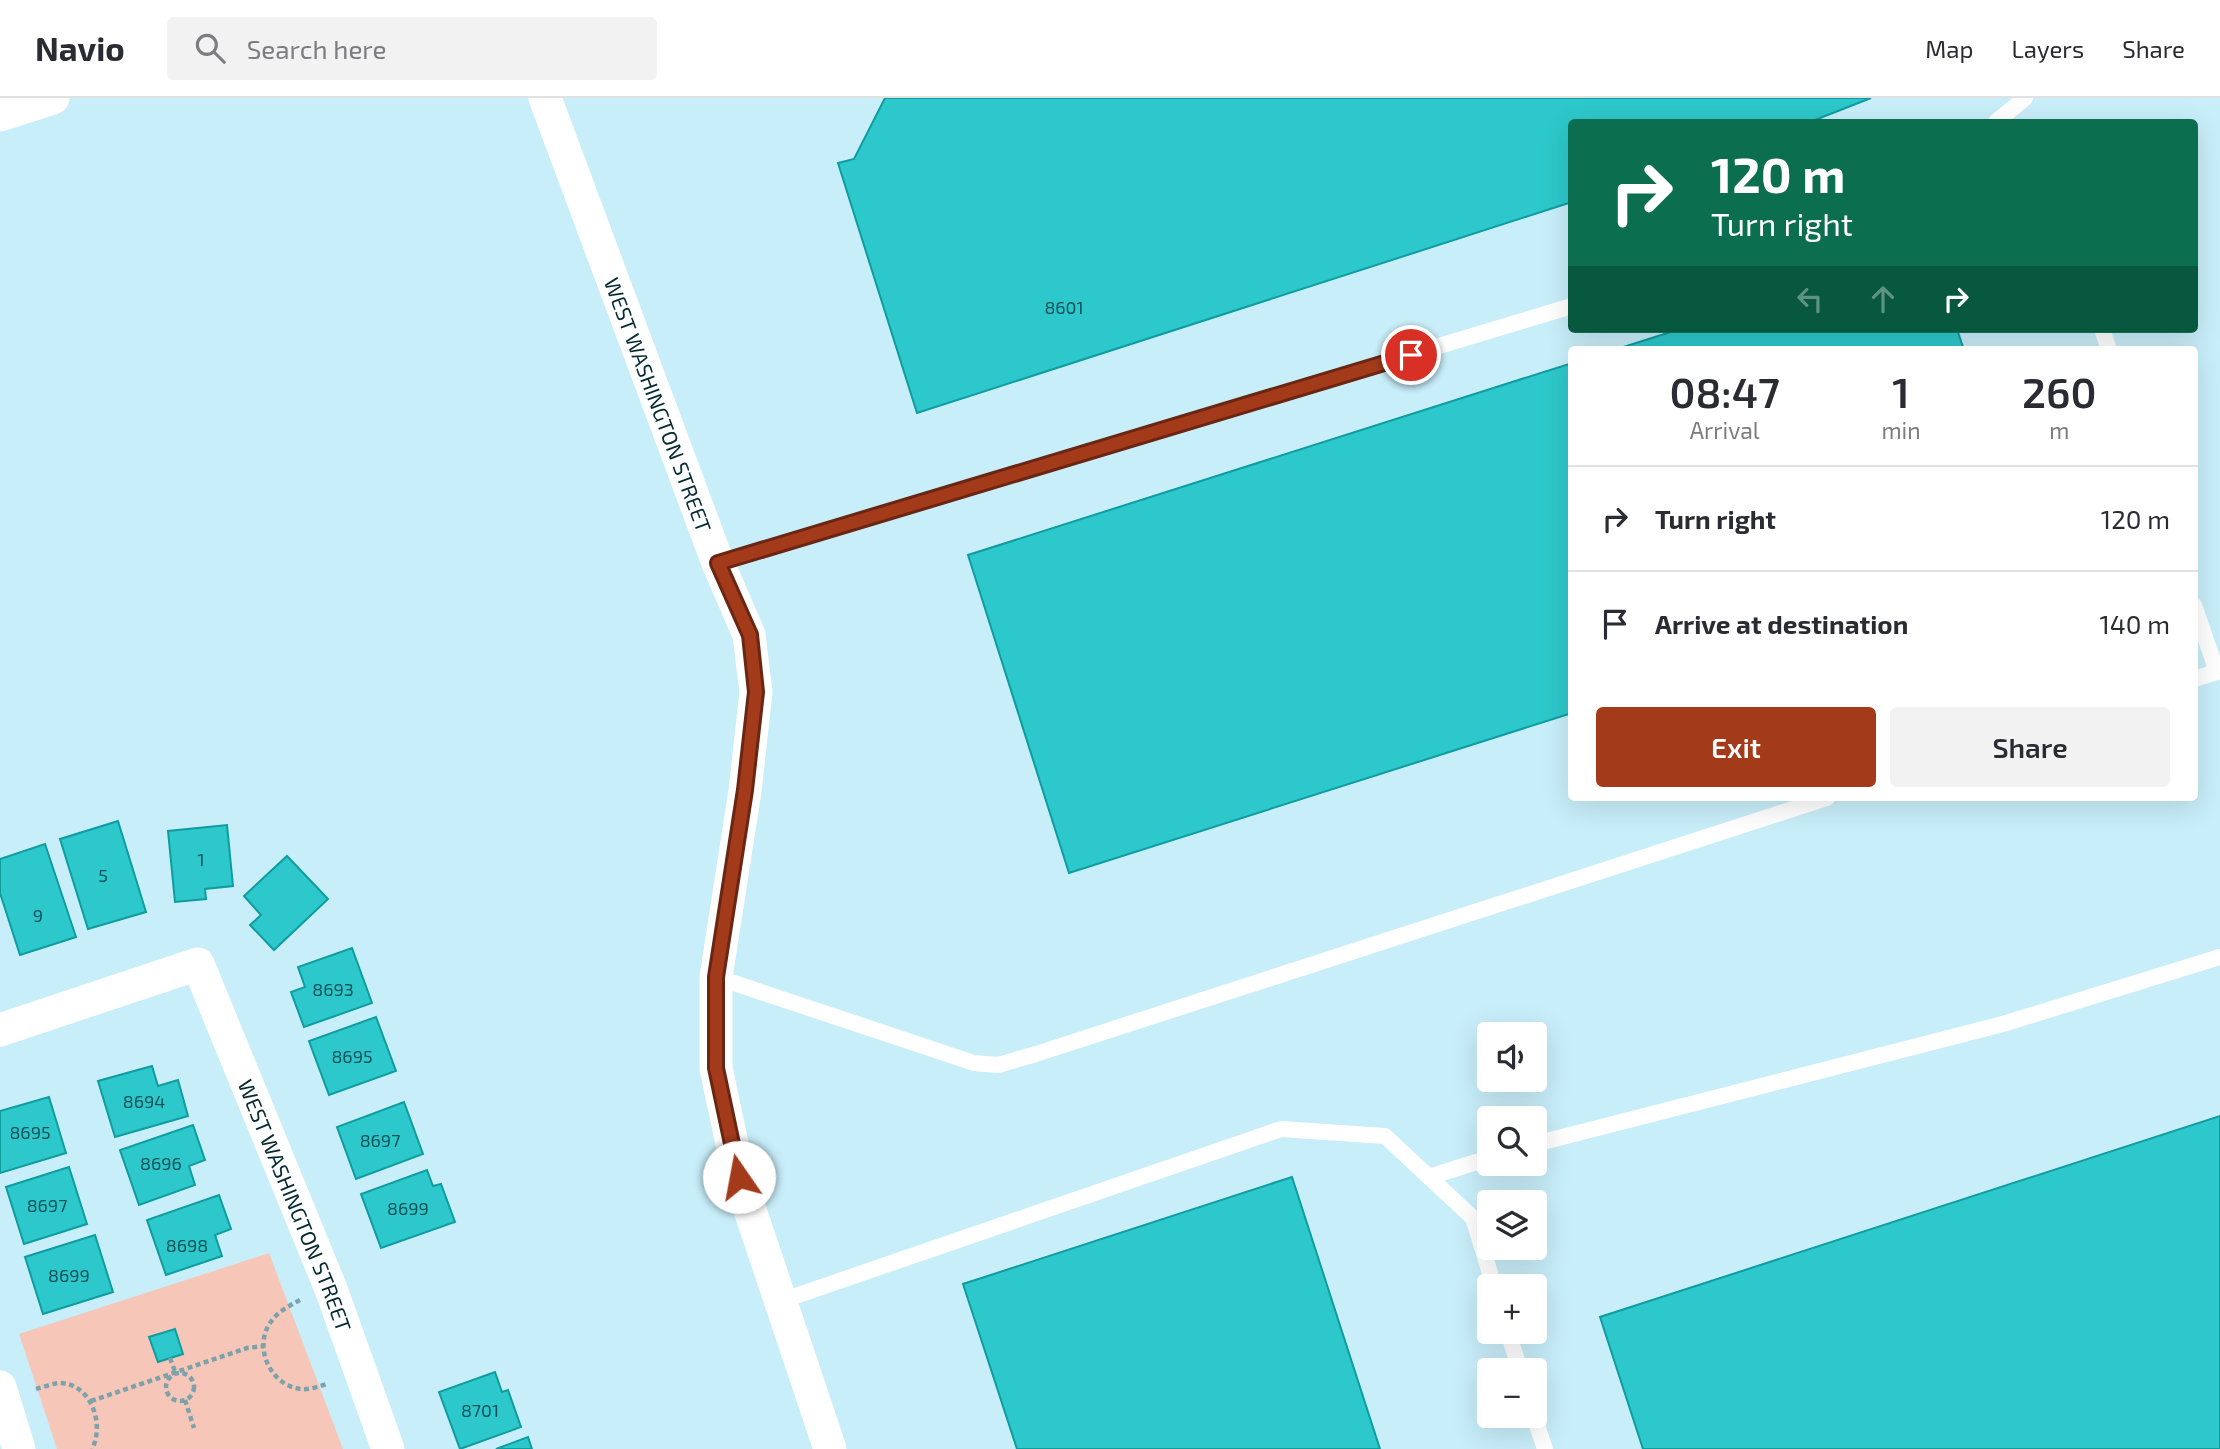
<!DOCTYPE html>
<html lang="en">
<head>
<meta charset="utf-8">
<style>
	body { margin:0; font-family:"Exo 2",sans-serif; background:#f2f2f3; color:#2b2b33; height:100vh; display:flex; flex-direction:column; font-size:26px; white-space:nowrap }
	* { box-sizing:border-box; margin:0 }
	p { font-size:23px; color:#7c7c81 }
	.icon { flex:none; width:38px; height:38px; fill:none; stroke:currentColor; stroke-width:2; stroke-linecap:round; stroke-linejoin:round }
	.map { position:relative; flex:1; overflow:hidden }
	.side { position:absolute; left:1568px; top:248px; width:630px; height:455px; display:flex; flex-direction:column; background:#fff; border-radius:7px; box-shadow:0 7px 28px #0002 }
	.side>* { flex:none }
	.banner { position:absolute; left:1568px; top:21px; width:630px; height:214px; border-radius:7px; box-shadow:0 7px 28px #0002; background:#0b6e4f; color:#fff; overflow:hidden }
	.tools { position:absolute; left:1477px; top:924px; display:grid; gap:14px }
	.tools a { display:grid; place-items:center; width:70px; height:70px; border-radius:7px; background:#fff; box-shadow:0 7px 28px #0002; font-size:35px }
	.pin { position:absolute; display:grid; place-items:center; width:60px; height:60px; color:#fff; margin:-30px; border:4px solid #fff; border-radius:50%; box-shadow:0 2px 7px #0007 }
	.me { position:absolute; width:77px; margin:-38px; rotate:348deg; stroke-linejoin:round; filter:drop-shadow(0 0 5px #0008) }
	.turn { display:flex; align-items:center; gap:24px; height:147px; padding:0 28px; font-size:32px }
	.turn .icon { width:91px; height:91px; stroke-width:2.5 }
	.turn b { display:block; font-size:49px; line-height:60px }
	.lanes { display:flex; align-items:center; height:66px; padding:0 28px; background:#0003; justify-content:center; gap:35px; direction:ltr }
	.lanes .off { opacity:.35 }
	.eta { display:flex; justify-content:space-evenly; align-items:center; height:119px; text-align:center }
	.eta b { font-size:42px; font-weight:600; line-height:49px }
	.button { display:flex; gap:14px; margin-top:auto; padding:14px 28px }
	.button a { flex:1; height:80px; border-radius:7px; background:#a33b1b; color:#fff; font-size:28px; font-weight:600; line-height:80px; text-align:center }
	.button a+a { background:#f2f2f3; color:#2b2b33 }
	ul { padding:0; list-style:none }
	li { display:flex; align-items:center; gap:21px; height:105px; padding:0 28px; border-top:2px solid #e1e1e2 }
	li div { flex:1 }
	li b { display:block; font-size:26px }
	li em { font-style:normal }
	header { display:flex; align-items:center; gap:42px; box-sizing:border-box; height:98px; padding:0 35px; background:#fff; border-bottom:2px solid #e1e1e2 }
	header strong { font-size:33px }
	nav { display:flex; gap:38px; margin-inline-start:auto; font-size:24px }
	.search { width:490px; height:63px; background:#f2f2f3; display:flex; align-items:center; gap:18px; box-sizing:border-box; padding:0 24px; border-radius:7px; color:#7c7c81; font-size:26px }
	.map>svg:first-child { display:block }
</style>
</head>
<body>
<header>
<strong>Navio</strong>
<div class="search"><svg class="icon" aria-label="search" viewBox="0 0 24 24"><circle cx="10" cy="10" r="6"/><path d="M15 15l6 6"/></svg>Search here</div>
<nav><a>Map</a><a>Layers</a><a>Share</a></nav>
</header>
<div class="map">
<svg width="2220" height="1351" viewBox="0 0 2220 1351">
	<rect width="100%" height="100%" fill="#c8eef9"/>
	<polygon fill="#f6c7b9" points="269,1155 343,1351 57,1351 19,1236"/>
	<g fill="#2dc8cb" stroke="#0f9c9f" stroke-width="2">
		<polygon points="885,0 1871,0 1810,24 1572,24 1572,104 917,315 838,65 854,61"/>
		<polygon points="1680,231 1957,231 1964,252 1614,252"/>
		<polygon points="1572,265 1572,615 1069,775 968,457"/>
		<polygon points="118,723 146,814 88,831 60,741"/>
		<polygon points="227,727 233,788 205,791 206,801 175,804 168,733"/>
		<polygon points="45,746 76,839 20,857 0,795 0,761"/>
		<polygon points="287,758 328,801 274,852 250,827 261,817 244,798"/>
		<polygon points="352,850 372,905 304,929 291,894 305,889 298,869"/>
		<polygon points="376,919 396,973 329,997 309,943"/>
		<polygon points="152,968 158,988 178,982 188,1018 115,1039 98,983"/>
		<polygon points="49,999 66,1055 0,1075 0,1013"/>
		<polygon points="404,1004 423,1056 356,1081 337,1029"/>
		<polygon points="2220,1018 2220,1351 1643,1351 1600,1219"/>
		<polygon points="193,1027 205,1062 189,1068 195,1087 139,1107 120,1052"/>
		<polygon points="69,1069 87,1126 24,1146 6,1089"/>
		<polygon points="427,1072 433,1088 441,1086 455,1124 381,1150 361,1096"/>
		<polygon points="1292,1079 1380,1351 1017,1351 963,1186"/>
		<polygon points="219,1097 231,1131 215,1137 222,1158 166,1177 147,1122"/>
		<polygon points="95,1137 113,1194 43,1216 25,1159"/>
		<polygon points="175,1231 183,1256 158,1264 149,1239"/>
		<polygon points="495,1274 502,1294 508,1292 521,1329 460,1351 439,1294"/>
		<polygon points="528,1339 532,1351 496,1351"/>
	</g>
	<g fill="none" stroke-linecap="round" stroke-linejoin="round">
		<g stroke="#7da2ac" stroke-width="4.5" stroke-dasharray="5 3.5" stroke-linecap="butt">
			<path d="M300,1202C289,1208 277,1214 270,1225C253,1250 271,1288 301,1291C309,1292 320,1288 327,1286"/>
			<polyline points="170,1260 176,1276"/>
			<circle cx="180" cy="1289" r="14"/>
			<path d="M36,1291C43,1289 51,1286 58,1285C91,1284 105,1326 92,1351"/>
			<polyline points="185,1302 194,1330"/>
			<polyline points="91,1303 247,1250 264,1248"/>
		</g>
		<g stroke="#fff" stroke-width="16">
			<polyline points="1996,24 2025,0"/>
			<polyline points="2102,231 2109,252"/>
			<polyline points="718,465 1572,208"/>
			<polyline points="2194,507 2217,574 2194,581"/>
			<polyline points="716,879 974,965 998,967 1036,956 1827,700"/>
			<polyline points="1535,1046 2003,926 2220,859"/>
			<polyline points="1429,1079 1489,1060"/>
			<polyline points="781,1203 1281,1031 1385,1038 1473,1120 1494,1188"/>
			<polyline points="1508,1234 1520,1272"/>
			<polyline points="1534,1318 1545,1351"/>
		</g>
		<g stroke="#fff" stroke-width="33">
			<path id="s1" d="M545,0L718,465L749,537L756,594L745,693L716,879V970L739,1079L830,1351"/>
			<polyline points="0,17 53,0"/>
			<path id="s2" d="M0,932L198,866L331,1191L388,1351"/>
			<polyline points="0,1289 19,1351"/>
		</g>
	</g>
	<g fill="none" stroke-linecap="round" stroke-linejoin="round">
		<g stroke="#6a2612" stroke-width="18">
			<polyline id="route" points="739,1079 716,970 716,879 745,692 756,594 750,537 718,465 1411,257"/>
		</g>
		<use href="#route" stroke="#a33b1b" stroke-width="12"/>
	</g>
	<g text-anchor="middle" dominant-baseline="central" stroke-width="5" stroke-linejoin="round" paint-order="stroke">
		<g font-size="18" fill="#105258">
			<text x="1064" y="209">8601</text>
			<text x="201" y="761">1</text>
			<text x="103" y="777">5</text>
			<text x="38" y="817">9</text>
			<text x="333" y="891">8693</text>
			<text x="352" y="958">8695</text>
			<text x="144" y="1003">8694</text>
			<text x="30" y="1034">8695</text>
			<text x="380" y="1042">8697</text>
			<text x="161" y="1065">8696</text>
			<text x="47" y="1107">8697</text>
			<text x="408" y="1110">8699</text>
			<text x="187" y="1147">8698</text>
			<text x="69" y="1177">8699</text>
			<text x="480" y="1312">8701</text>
		</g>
		<g font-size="21" fill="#062a32" stroke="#fff">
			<text stroke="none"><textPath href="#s1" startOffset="327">WEST WASHINGTON STREET</textPath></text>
			<text stroke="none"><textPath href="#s2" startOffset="469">WEST WASHINGTON STREET</textPath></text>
		</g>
	</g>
</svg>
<div class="tools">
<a><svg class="icon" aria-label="sound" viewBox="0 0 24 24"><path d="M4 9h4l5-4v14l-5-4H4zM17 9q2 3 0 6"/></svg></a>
<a><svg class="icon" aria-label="search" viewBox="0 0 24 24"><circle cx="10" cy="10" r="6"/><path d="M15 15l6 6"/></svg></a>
<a><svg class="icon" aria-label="layers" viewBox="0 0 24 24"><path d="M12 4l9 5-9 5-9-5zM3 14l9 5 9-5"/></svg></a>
<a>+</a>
<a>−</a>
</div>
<div class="pin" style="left:1411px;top:257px;background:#d93025"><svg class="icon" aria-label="arrive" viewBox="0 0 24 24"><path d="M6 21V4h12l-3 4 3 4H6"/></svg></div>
<svg class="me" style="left:739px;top:1079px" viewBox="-20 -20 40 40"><circle r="19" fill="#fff"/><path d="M0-13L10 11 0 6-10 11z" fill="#a33b1b"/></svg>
<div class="banner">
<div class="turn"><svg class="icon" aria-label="right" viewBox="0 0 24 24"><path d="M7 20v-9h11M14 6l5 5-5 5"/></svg><div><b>120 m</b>Turn right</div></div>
<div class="lanes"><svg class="icon off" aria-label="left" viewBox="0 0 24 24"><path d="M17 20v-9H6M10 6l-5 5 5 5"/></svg><svg class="icon off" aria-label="ahead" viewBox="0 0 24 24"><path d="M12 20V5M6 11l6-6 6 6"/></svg><svg class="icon" aria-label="right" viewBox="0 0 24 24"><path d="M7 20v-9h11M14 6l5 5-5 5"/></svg></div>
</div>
<section class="side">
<div class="eta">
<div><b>08:47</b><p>Arrival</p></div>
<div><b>1</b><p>min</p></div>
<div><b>260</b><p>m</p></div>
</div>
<ul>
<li><svg class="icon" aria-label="right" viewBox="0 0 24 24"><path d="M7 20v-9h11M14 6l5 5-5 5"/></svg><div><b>Turn right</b></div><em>120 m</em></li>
<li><svg class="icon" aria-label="arrive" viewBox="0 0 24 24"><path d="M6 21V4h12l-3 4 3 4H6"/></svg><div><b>Arrive at destination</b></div><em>140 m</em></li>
</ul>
<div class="button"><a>Exit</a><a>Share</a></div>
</section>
</div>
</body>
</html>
